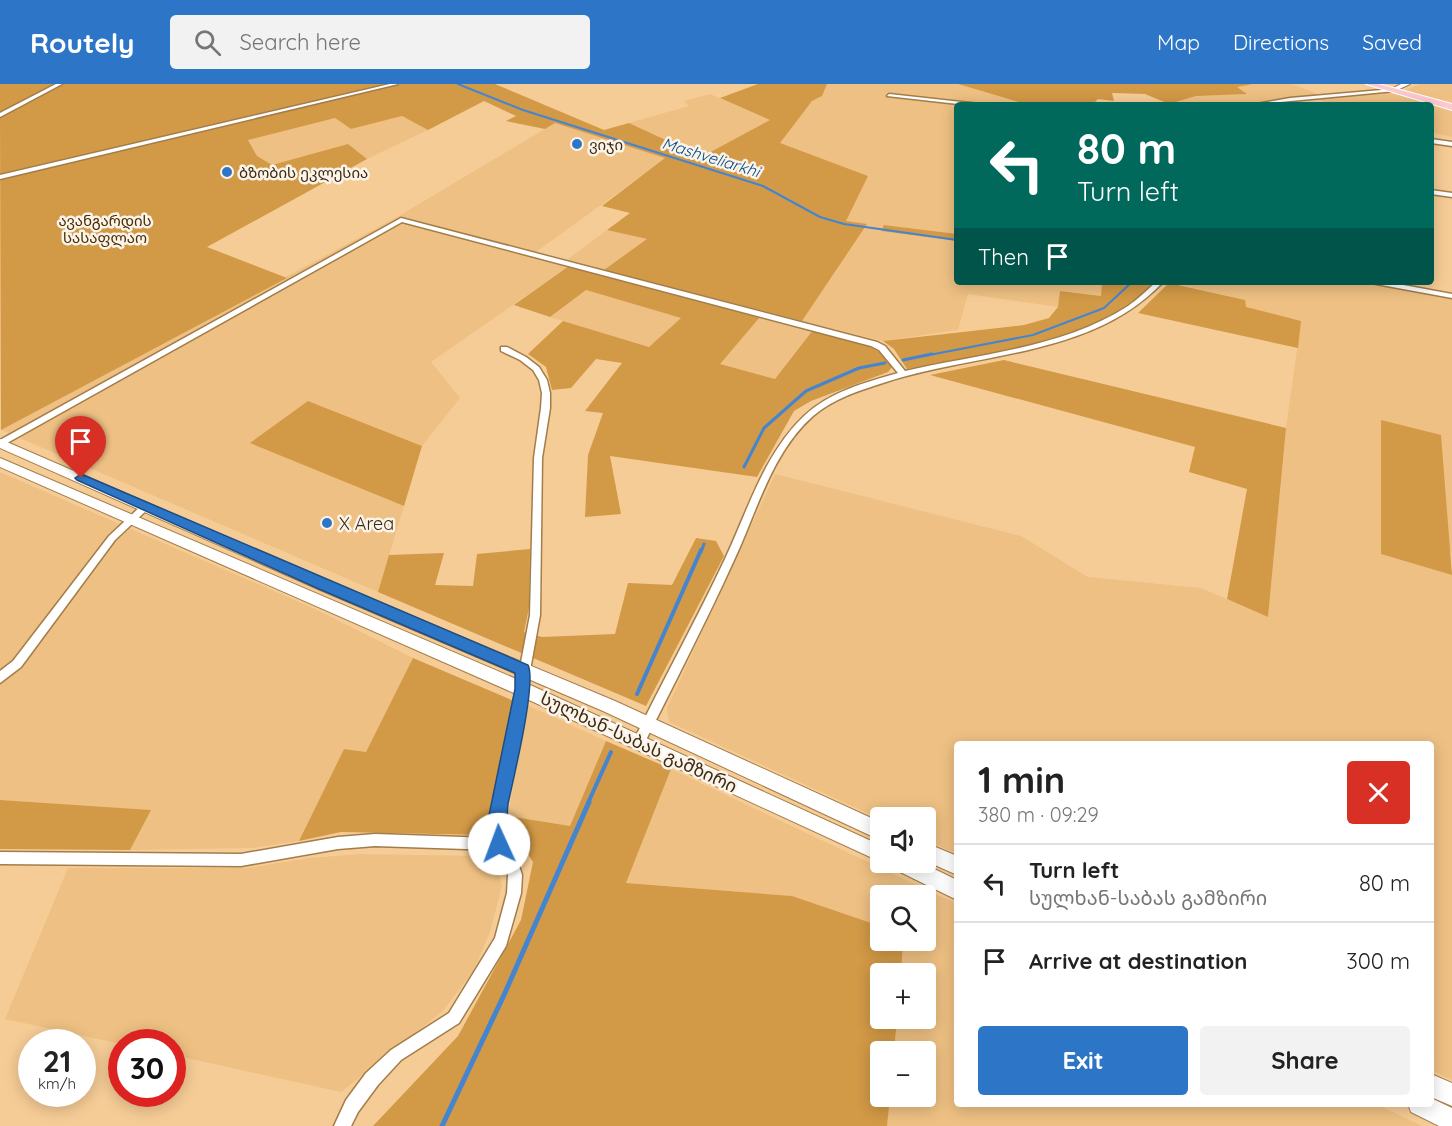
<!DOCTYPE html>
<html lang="en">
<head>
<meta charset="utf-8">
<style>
	body { margin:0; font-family:Quicksand,"Noto Sans Georgian",sans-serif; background:#f2f2f2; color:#222; height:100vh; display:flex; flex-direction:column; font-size:22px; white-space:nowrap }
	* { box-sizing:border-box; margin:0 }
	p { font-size:20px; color:#767676 }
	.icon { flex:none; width:33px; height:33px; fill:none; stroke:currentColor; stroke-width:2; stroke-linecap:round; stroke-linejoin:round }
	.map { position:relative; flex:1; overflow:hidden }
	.side { position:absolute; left:954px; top:657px; width:480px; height:366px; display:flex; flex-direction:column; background:#fff; border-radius:6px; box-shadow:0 3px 15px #0003 }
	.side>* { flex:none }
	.top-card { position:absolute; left:954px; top:18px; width:480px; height:183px; border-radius:6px; box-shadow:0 3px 15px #0003; background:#00695c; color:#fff; overflow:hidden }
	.tools { position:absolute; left:870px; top:723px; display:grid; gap:12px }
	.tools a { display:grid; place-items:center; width:66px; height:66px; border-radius:6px; background:#fff; box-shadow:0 3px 15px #0003; font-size:30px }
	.speed { position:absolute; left:18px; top:945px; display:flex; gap:12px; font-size:30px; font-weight:700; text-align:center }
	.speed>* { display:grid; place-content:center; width:78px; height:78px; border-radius:50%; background:#fff; box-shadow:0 3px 15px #0003; line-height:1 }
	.speed small { font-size:15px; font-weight:400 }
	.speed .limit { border:9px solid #d22; background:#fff; color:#111 }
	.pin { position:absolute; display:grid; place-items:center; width:51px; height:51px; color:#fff; margin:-62px -26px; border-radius:50% 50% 50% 0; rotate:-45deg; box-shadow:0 0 6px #0007 }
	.pin .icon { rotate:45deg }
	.me { position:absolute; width:66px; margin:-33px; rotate:358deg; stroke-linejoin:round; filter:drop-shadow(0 0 4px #0008) }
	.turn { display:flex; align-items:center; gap:21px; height:126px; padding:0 24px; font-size:27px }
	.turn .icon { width:78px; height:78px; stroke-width:2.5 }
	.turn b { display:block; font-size:42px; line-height:51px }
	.then { display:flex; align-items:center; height:57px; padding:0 24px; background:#0003; gap:12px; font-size:22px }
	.round { display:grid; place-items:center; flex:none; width:63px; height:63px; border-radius:6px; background:#f2f2f2 }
	.head { display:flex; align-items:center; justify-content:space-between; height:102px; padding:0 24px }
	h1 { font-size:36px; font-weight:800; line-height:45px }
	.cta { display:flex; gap:12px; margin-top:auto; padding:12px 24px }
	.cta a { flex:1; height:69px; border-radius:6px; background:#2d76c7; color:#fff; font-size:24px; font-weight:800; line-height:69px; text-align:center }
	.cta a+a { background:#f2f2f2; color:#222 }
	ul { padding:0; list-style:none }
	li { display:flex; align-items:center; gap:18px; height:78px; padding:0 24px; border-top:2px solid #e0e0e0 }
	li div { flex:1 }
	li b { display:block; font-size:22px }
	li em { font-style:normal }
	header { display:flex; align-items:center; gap:36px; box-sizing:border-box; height:84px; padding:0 30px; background:#2d76c7; color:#fff }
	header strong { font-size:28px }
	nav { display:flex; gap:33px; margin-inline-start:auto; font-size:21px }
	.search { width:420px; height:54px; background:#f2f2f2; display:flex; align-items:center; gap:15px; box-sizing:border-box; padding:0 21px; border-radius:6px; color:#767676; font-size:22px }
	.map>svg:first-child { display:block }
</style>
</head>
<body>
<header>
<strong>Routely</strong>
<div class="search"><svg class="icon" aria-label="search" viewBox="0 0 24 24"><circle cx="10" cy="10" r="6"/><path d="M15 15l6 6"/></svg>Search here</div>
<nav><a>Map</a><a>Directions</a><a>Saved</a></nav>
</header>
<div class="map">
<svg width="1452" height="1042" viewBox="0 0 1452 1042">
	<rect width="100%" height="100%" fill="#f6cc96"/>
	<g fill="#eec083">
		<polygon points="827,0 958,0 1029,21 957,21 957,150 884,141 881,147 957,157 957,198 1102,198 1102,212 1061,207 1058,223 968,210 958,246 883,257 802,237 866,141 845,137 868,92 779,59 812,17 822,12"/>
		<polygon points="1253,0 1292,0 1320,11 1244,21 1169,20 1196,12 1246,10 1236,3"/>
		<polygon points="1420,0 1452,0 1452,21 1403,7"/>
		<polygon points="1390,9 1452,24 1452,53 1431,48 1431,21 1331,21 1317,14"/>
		<polygon points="710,10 771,36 708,70 670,58 629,39 689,22 684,17"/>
		<polygon points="402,32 428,46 367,75 348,60 272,82 257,72 248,55 335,34 351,45"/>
		<polygon points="555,39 666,74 529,173 569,182 431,278 460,314 422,362 309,317 251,359 404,422 378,508 1,346 397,133"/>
		<polygon points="607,146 648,155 604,186 564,178"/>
		<polygon points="1169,198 1363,198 1452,214 1452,470 1381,336 1381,470 1452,491 1452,996 1431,986 1431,660 957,660 957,770 926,756 926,734 880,735 669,638 667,624 775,390 1021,452 1088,493 1201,504 1268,533 1286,344 1301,237 1245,223 1245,216"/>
		<polygon points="586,206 681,234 649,263 550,233"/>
		<polygon points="760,233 813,246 775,295 719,280"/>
		<polygon points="0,388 313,524 413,574 366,668 344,665 299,757 252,764 130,766 150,726 0,716"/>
		<polygon points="527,621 606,657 570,742 508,732"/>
		<polygon points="671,685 957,820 957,1020 1376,1020 1422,1042 887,1042 890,1013 926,1012 926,968 894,967 897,935 926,934 926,890 901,889 903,857 926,856 926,812 880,812 880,842 792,812 626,799"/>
		<polygon points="361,770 481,772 497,782 502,802 490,848 474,886 443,927 341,1008 173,971 172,958 121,960 5,935 68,784 248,784 309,774"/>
	</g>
	<g fill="#d29946">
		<polygon points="0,0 54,0 0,29"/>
		<polygon points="63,0 390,0 248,32 246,36 401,0 495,0 604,46 629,39 670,58 707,70 770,36 720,14 758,0 827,0 822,12 812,17 780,59 868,92 846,137 867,140 802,237 604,186 647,155 607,146 630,129 602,122 665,74 555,39 545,45 506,37 516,32 484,17 428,46 402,32 351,45 335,34 248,56 257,72 272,81 348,60 367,75 207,163 287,194 1,346 0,30 6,30"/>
		<polygon points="958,0 1253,0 1237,3 1247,10 1196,12 1169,20 1145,10 1112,9 1114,17 1098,15 1092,21 1029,21"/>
		<polygon points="884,141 957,150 957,157 881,147"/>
		<path d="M569,182L760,233L720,280L775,295L813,246C840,254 877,257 893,282L888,288L811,317L794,327L757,393L610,372L621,430L585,433L588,371L603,329L585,327L622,279L596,275L571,304L552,306L546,283L528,270L563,237L649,263L681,234L586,206L550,233L514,221Z"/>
		<path d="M1102,198H1154C1101,257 982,270 907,285L894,265L883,257L1024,241L1049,234L1058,223L1060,207L1101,212Z"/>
		<polygon points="1169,199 1245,216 1246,223 1301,237 1298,264 1138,229"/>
		<polygon points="1004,276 1286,344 1268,533 1227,515 1247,405 1189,388 1195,363 930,291"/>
		<polygon points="308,317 422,362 404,422 250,359"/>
		<polygon points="1381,336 1441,351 1452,491 1381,470"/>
		<polygon points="696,454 716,457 724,472 646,622 378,508 389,471 444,469 435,501 473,502 477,470 530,465 529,524 524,548 542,553 615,550 628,499 672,501"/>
		<polygon points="413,574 514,617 484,751 341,748 299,757 344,665 366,668"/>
		<polygon points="606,657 671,685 626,799 792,812 880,842 880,856 903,857 901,889 880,890 880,934 897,935 894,967 880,968 880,1012 890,1013 887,1042 373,1042 458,952 521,836 533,778 517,753 508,732 570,742"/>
		<polygon points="0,716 151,726 130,766 0,765"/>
	</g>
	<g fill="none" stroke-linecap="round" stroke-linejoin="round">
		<g stroke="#4485d1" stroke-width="2">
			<polyline points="458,0 523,26 763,102 820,133 844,140 957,156"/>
			<polyline points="924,272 1033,251 1104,224 1132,198"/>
		</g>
		<g stroke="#4485d1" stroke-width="3">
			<polyline points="903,276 932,270"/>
			<polyline points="744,383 764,344 806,307 859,284 885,279"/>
			<polyline points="701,468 704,460"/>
		</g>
		<g stroke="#4485d1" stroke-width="4">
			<polyline points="637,610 701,466"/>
			<polyline points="588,719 611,668"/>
		</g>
		<polyline stroke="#4485d1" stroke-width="5" points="442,1042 504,911 589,718"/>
		<g stroke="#a37d49" stroke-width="3">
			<g id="street">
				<polygon points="56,0 62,0 0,33 0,29"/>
				<polygon points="390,0 398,0 0,95 0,91"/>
				<polygon points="1393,5 1395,7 1250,21 1290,14"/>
				<polygon points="889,10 980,20 982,21 967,21 887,12"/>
				<polygon points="1431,55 1452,58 1452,62 1431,59"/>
				<polygon points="1431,106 1452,109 1452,113 1431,110"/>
				<path d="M401,134L877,258L885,262L905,287C979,270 1063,264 1128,222C1138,215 1147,206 1156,198H1163C1093,273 978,268 886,298C861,306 834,314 813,332C772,368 757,427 735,474C706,538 674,600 643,662L639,663L635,662L633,658C663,596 696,537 725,475C748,426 764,370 804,332C829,308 866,298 898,289L879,266L871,262L402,138L0,363V356Z"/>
				<polygon points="1373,198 1387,198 1452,210 1452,214 1376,200"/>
				<polygon points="501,263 507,263 526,273 539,283 547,296 550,309 550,324 542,374 540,531 503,736 505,757 514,766 522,791 521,809 506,862 459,939 401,976 378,1001 358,1028 351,1042 334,1042 346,1016 366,989 391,966 449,929 495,854 507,809 508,791 503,774 496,766 375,762 338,765 241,782 0,780 0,768 241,770 338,753 375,750 492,754 491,736 530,531 534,374 541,324 542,309 539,296 533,286 520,276 501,267"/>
				<polygon points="146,419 151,422 149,424 115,456 21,583 0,599 0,587 13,577 109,452 143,420"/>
			</g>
		</g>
		<g stroke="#a37d49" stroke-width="2">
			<g id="secondary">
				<polygon points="1401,0 1410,0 1395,7 1390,6"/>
				<polygon points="0,355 328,497 615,617 880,738 880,756 603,627 318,505 0,364"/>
				<polygon points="0,374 528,600 880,761 881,778 516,610 0,383"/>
				<polygon points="926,759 957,772 957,791 926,777"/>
				<polygon points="890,778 920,778 957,796 957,816 892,784"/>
				<polygon points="1431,990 1452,999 1452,1022 1431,1013"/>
				<polygon points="1431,1014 1452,1024 1452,1042 1439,1042 1411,1028 1408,1020 1431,1020"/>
			</g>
		</g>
		<g stroke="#fff" stroke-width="2">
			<polygon id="primary" points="1366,0 1379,0 1452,20 1452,26"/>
		</g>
		<use href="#street" fill="#fff" fill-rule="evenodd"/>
		<use href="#secondary" fill="#fff" fill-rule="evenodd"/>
		<use href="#primary" fill="#fec9ce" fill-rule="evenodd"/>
	</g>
	<path fill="#2d76c7" stroke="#1d4d81" stroke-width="1.5" d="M81,390L528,581C537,598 513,696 508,720C506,734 510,755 505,766L499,768L493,766L488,736L515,605V589L319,505L77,396L75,394Z"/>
	<g fill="#2d76c7" stroke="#fcf3e9" stroke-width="2">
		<circle cx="577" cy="60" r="6"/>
		<circle cx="227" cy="88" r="6"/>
		<circle cx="327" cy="439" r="6"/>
	</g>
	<g text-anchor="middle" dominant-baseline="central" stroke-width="5" stroke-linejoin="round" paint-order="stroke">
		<g font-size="15" fill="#3a2a14" stroke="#fcf3e9" text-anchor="start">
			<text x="589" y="60">ვიჯი</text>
			<text x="239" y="88">ბზობის ეკლესია</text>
		</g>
		<g font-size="15" fill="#482e04" stroke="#fcf3e9">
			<text x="105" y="136">ავანგარდის<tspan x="105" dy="17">სასაფლაო</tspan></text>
		</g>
		<g font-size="16" font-style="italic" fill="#034d92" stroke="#fcf3e9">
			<text transform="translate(711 73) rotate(17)">Mashveliarkhi</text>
		</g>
		<g font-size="18" fill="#3a2a14" stroke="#fcf3e9" text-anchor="start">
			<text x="339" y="439">X Area</text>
		</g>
		<g font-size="18" fill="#3a2a14" stroke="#fcf3e9">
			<text transform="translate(639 658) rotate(25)">სულხან-საბას გამზირი</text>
		</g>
	</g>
</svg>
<div class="tools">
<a><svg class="icon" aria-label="sound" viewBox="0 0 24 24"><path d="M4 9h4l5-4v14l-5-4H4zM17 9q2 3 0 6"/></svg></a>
<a><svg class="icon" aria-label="search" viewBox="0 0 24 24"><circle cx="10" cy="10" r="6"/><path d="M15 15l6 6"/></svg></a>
<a>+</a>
<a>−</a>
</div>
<div class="speed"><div>21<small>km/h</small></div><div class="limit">30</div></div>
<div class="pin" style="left:81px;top:394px;background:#d93025"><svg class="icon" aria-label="arrive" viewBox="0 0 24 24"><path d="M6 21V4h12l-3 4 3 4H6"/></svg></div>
<svg class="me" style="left:499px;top:760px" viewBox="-20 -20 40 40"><circle r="19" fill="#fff"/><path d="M0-13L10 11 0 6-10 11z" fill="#2d76c7"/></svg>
<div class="top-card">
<div class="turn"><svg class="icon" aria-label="left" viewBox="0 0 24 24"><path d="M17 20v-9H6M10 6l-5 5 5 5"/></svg><div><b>80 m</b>Turn left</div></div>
<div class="then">Then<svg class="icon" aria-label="arrive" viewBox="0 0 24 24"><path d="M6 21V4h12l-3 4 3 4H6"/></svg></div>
</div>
<section class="side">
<div class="head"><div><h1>1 min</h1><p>380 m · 09:29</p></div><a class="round" style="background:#d93025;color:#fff"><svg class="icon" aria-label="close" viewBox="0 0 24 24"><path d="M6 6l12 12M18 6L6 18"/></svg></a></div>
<ul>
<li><svg class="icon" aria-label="left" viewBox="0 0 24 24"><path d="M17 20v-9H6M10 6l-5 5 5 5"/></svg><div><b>Turn left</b><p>სულხან-საბას გამზირი</p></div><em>80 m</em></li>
<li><svg class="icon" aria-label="arrive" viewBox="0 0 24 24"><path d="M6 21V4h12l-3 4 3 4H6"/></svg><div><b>Arrive at destination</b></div><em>300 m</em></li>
</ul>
<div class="cta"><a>Exit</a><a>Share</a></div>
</section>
</div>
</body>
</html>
